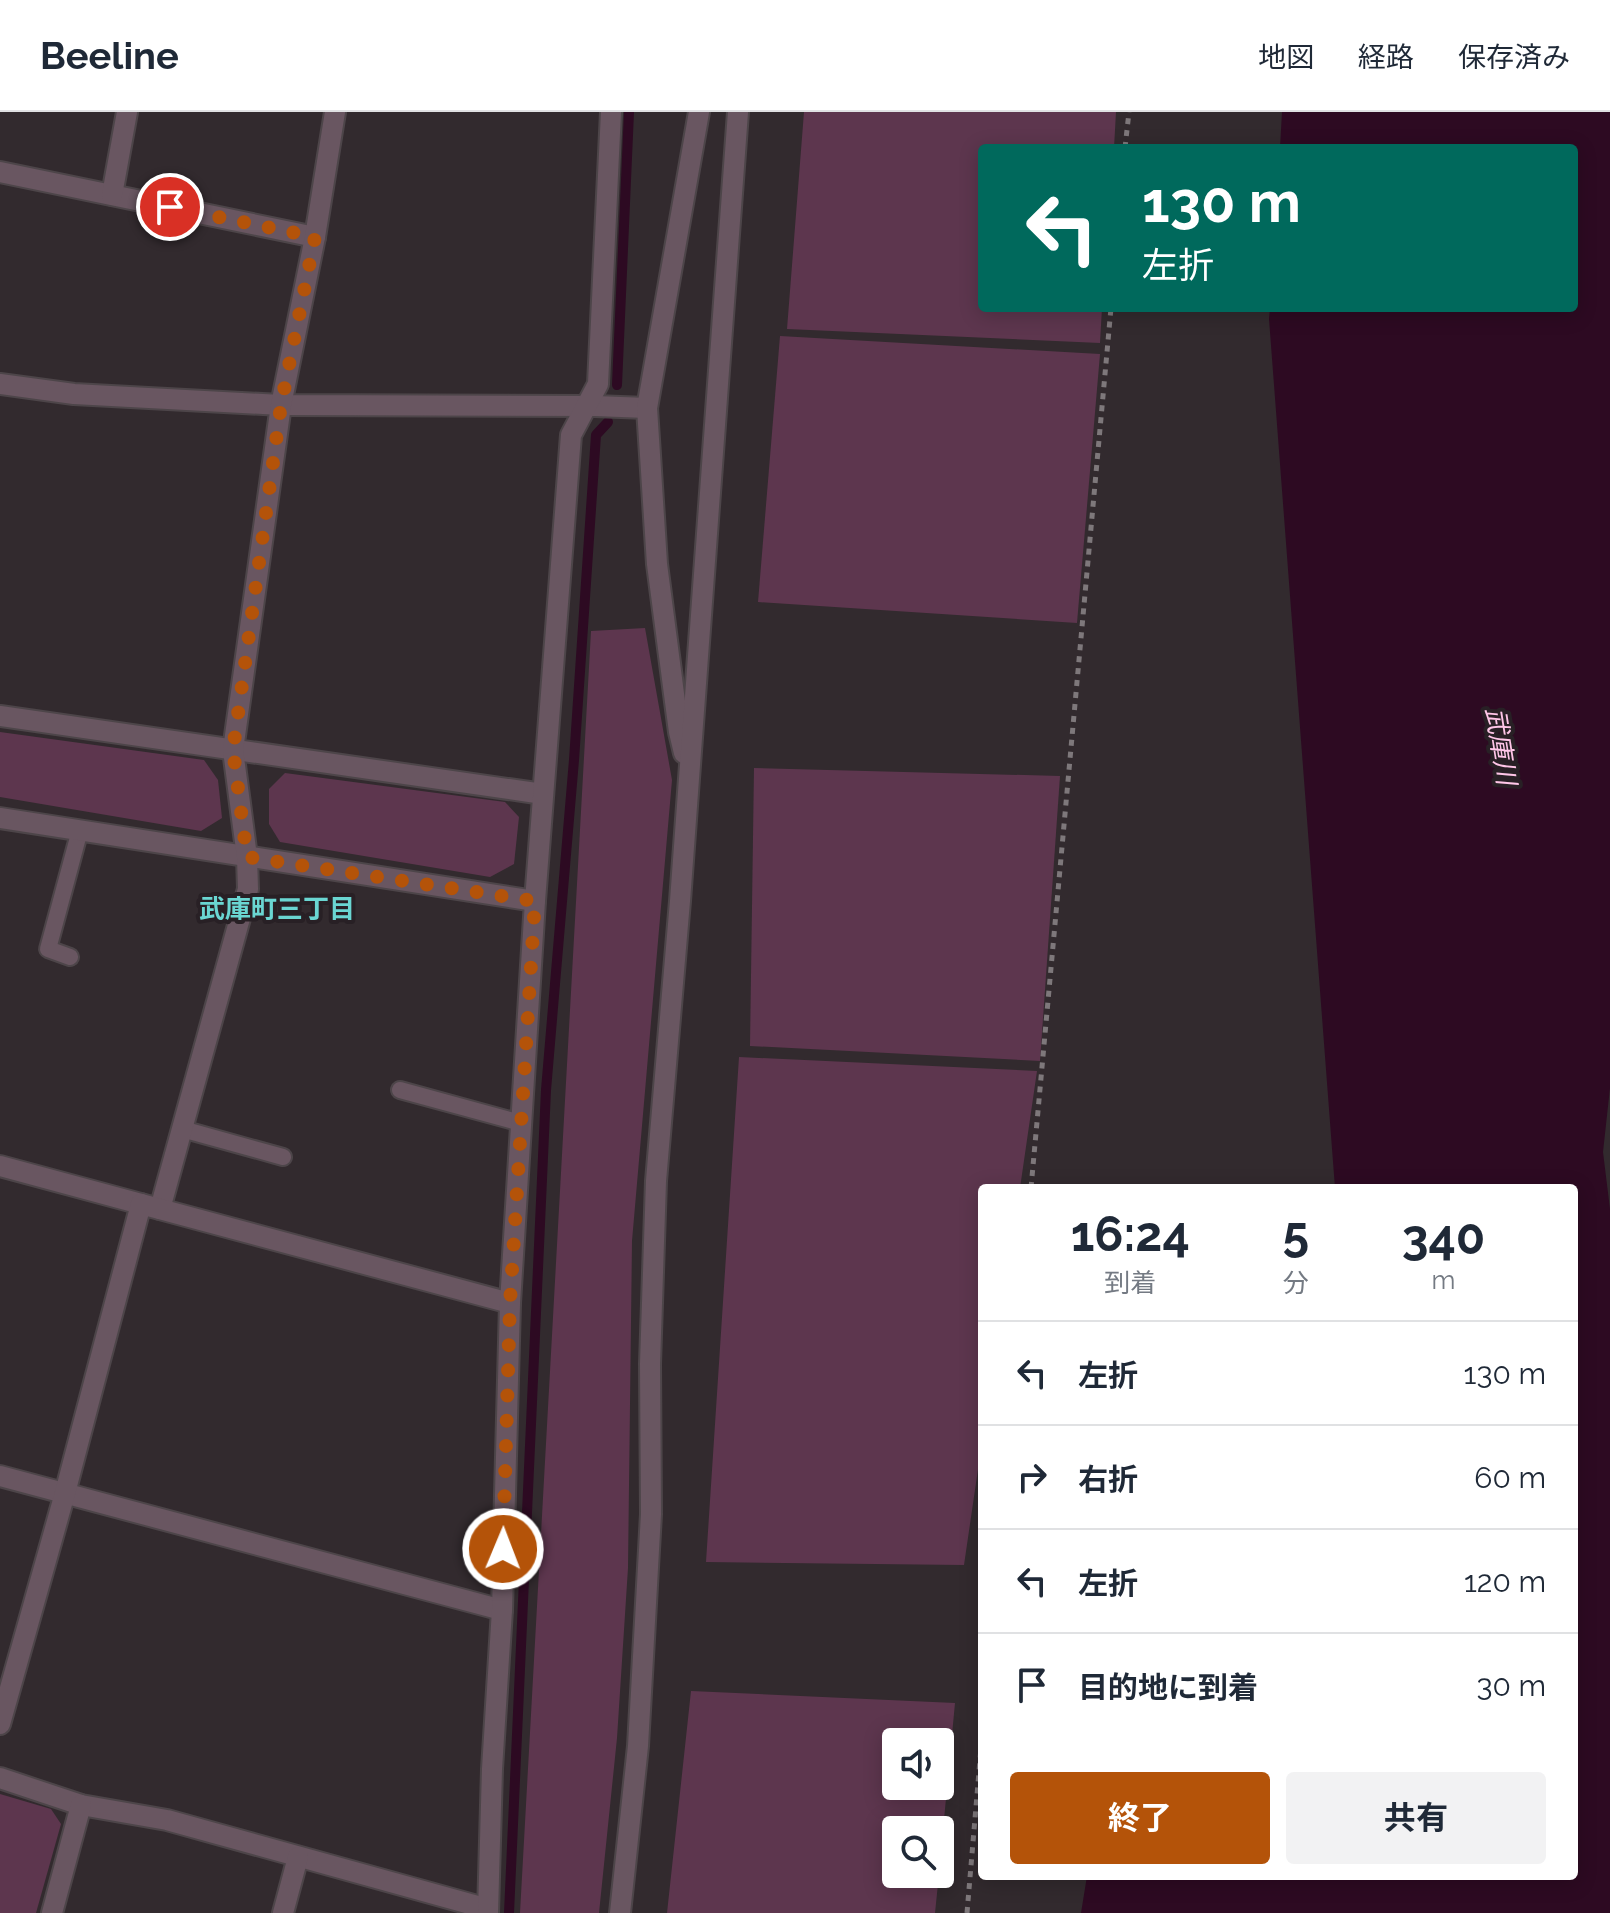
<!DOCTYPE html>
<html lang="ja">
<head>
<meta charset="utf-8">
<style>
	body { margin:0; font-family:Raleway,"Noto Sans JP",sans-serif; background:#f2f2f3; color:#1f2937; height:100vh; display:flex; flex-direction:column; font-size:30px; white-space:nowrap }
	* { box-sizing:border-box; margin:0 }
	p { font-size:26px; color:#747a83 }
	.icon { flex:none; width:44px; height:44px; fill:none; stroke:currentColor; stroke-width:2; stroke-linecap:round; stroke-linejoin:round }
	.map { position:relative; flex:1; overflow:hidden }
	.panel { position:absolute; left:978px; top:1072px; width:600px; height:696px; display:flex; flex-direction:column; background:#fff; border-radius:8px; box-shadow:0 4px 20px #0003 }
	.panel>* { flex:none }
	.banner { position:absolute; left:978px; top:32px; width:600px; height:168px; border-radius:8px; box-shadow:0 4px 20px #0003; background:#00695c; color:#fff; overflow:hidden }
	.fabs { position:absolute; left:882px; top:1616px; display:grid; gap:16px }
	.fabs a { display:grid; place-items:center; width:72px; height:72px; border-radius:8px; background:#fff; box-shadow:0 4px 20px #0003; font-size:40px }
	.pin { position:absolute; display:grid; place-items:center; width:68px; height:68px; color:#fff; margin:-34px; border:4px solid #fff; border-radius:50%; box-shadow:0 2px 8px #0007 }
	.me { position:absolute; width:88px; margin:-44px; rotate:1deg; stroke-linejoin:round; filter:drop-shadow(0 0 6px #0008) }
	.turn { display:flex; align-items:center; gap:28px; height:168px; padding:0 32px; font-size:36px }
	.turn .icon { width:104px; height:104px; stroke-width:2.5 }
	.turn b { display:block; font-size:56px; line-height:68px }
	.eta { display:flex; justify-content:space-evenly; align-items:center; height:136px; text-align:center }
	.eta b { font-size:48px; font-weight:700; line-height:56px }
	.button { display:flex; gap:16px; margin-top:auto; padding:16px 32px }
	.button a { flex:1; height:92px; border-radius:8px; background:#b45309; color:#fff; font-size:32px; font-weight:700; line-height:92px; text-align:center }
	.button a+a { background:#f2f2f3; color:#1f2937 }
	ul { padding:0; list-style:none }
	li { display:flex; align-items:center; gap:24px; height:104px; padding:0 32px; border-top:2px solid #e0e1e3 }
	li div { flex:1 }
	li b { display:block; font-size:30px }
	li em { font-style:normal }
	header { display:flex; align-items:center; gap:48px; box-sizing:border-box; height:112px; padding:0 40px; background:#fff; border-bottom:2px solid #e0e1e3 }
	header strong { font-size:38px }
	nav { display:flex; gap:44px; margin-inline-start:auto; font-size:28px }
	.map>svg:first-child { display:block }
</style>
</head>
<body>
<header>
<strong>Beeline</strong>
<nav><a>地図</a><a>経路</a><a>保存済み</a></nav>
</header>
<div class="map">
<svg width="1610" height="1801" viewBox="0 0 1610 1801">
	<rect width="100%" height="100%" fill="#322a2e"/>
	<g fill="#5d364e" fill-rule="evenodd">
		<polygon points="804,0 1116,0 1114,36 982,36 982,196 1102,196 1100,231 787,217"/>
		<polygon points="780,224 1100,242 1077,511 758,490"/>
		<polygon points="645,516 672,668 632,1129 628,1456 617,1626 599,1801 520,1801 591,519"/>
		<polygon points="0,620 204,648 218,668 222,706 201,719 0,685"/>
		<polygon points="754,656 1060,664 1040,949 750,934"/>
		<polygon points="285,661 505,690 519,705 514,752 490,765 280,730 269,712 269,677"/>
		<polygon points="739,945 1037,959 1020,1076 982,1076 982,1330 964,1453 706,1450"/>
		<path d="M691,1579L955,1591L940,1750V1718H896V1762H939L935,1801H667ZM896,1630H940V1674H896Z"/>
		<polygon points="0,1682 51,1697 61,1712 36,1801 0,1801"/>
	</g>
	<polygon fill="#2d0a22" points="1282,0 1610,0 1610,976 1603,1040 1610,1097 1610,1801 1081,1801 1087,1764 1574,1764 1574,1076 1335,1076 1269,207 1270,196 1574,196 1574,36 1280,36"/>
	<g fill="none" stroke-linecap="round" stroke-linejoin="round">
		<g stroke="#2d0a22" stroke-width="10">
			<polyline points="617,273 629,0"/>
			<polyline points="509,1801 546,978 574,648 596,323 608,310"/>
		</g>
		<g stroke="#4d4549" stroke-width="20">
			<g id="lane">
				<polyline points="70,845 48,837 80,718"/>
				<polyline points="400,978 521,1011"/>
				<polyline points="182,1017 283,1045"/>
			</g>
		</g>
		<g stroke="#4d4549" stroke-width="24">
			<g id="street">
				<polyline points="0,60 315,125"/>
				<polyline points="112,83 127,0"/>
				<polyline points="0,272 74,282 281,293 595,294 647,296"/>
				<polyline points="0,604 543,682"/>
				<polyline points="684,641 679,620 657,452 647,296 699,0"/>
				<polyline points="0,706 535,789"/>
				<polyline points="0,1054 141,1092"/>
				<polyline points="160,1097 248,777 247,745 233,638 281,293 315,125 335,0"/>
				<polyline points="0,1364 502,1498"/>
				<polyline points="0,1612 65,1381 141,1092 510,1191"/>
				<polyline points="0,1666 81,1693 167,1708 488,1797"/>
				<polyline points="52,1801 81,1693"/>
				<polyline points="283,1801 298,1745"/>
				<polyline points="488,1801 492,1657 502,1498 510,1191 535,789 571,323 598,272 611,0"/>
				<polyline points="620,1801 638,1634 651,1402 650,1252 656,1069 680,789 738,0"/>
			</g>
		</g>
		<g stroke="#7e787b" stroke-width="5" stroke-dasharray="6 6" stroke-linecap="butt">
			<polyline points="1125,36 1129,0"/>
			<polyline points="1031,1076 1111,196"/>
			<polyline points="967,1801 982,1624"/>
		</g>
		<use href="#lane" stroke="#695661" stroke-width="16"/>
		<use href="#street" stroke="#695661" stroke-width="20"/>
	</g>
	<g fill="none" stroke-linecap="round" stroke-linejoin="round">
		<polyline stroke="#b45309" stroke-width="14" stroke-dasharray="0 25.2" points="170,95 315,125 281,293 233,638 247,745 535,789 510,1191 503,1437"/>
	</g>
	<g text-anchor="middle" dominant-baseline="central" stroke-width="8" stroke-linejoin="round" paint-order="stroke">
		<g font-size="26" font-style="italic" fill="#ffc6e8" stroke="#282025">
			<text transform="translate(1501 634) rotate(81)">武庫川</text>
		</g>
		<g font-size="26" font-weight="bold" fill="#6ad6d2" stroke="#282025">
			<text x="277" y="797">武庫町三丁目</text>
		</g>
	</g>
</svg>
<div class="fabs">
<a><svg class="icon" aria-label="sound" viewBox="0 0 24 24"><path d="M4 9h4l5-4v14l-5-4H4zM17 9q2 3 0 6"/></svg></a>
<a><svg class="icon" aria-label="search" viewBox="0 0 24 24"><circle cx="10" cy="10" r="6"/><path d="M15 15l6 6"/></svg></a>
</div>
<div class="pin" style="left:170px;top:95px;background:#d93025"><svg class="icon" aria-label="arrive" viewBox="0 0 24 24"><path d="M6 21V4h12l-3 4 3 4H6"/></svg></div>
<svg class="me" style="left:503px;top:1437px" viewBox="-20 -20 40 40"><circle r="17" fill="#b45309" stroke="#fff" stroke-width="3"/><path d="M0-11L8 9 0 5-8 9z" fill="#fff"/></svg>
<div class="banner">
<div class="turn"><svg class="icon" aria-label="left" viewBox="0 0 24 24"><path d="M17 20v-9H6M10 6l-5 5 5 5"/></svg><div><b>130 m</b>左折</div></div>
</div>
<section class="panel">
<div class="eta">
<div><b>16:24</b><p>到着</p></div>
<div><b>5</b><p>分</p></div>
<div><b>340</b><p>m</p></div>
</div>
<ul>
<li><svg class="icon" aria-label="left" viewBox="0 0 24 24"><path d="M17 20v-9H6M10 6l-5 5 5 5"/></svg><div><b>左折</b></div><em>130 m</em></li>
<li><svg class="icon" aria-label="right" viewBox="0 0 24 24"><path d="M7 20v-9h11M14 6l5 5-5 5"/></svg><div><b>右折</b></div><em>60 m</em></li>
<li><svg class="icon" aria-label="left" viewBox="0 0 24 24"><path d="M17 20v-9H6M10 6l-5 5 5 5"/></svg><div><b>左折</b></div><em>120 m</em></li>
<li><svg class="icon" aria-label="arrive" viewBox="0 0 24 24"><path d="M6 21V4h12l-3 4 3 4H6"/></svg><div><b>目的地に到着</b></div><em>30 m</em></li>
</ul>
<div class="button"><a>終了</a><a>共有</a></div>
</section>
</div>
</body>
</html>
